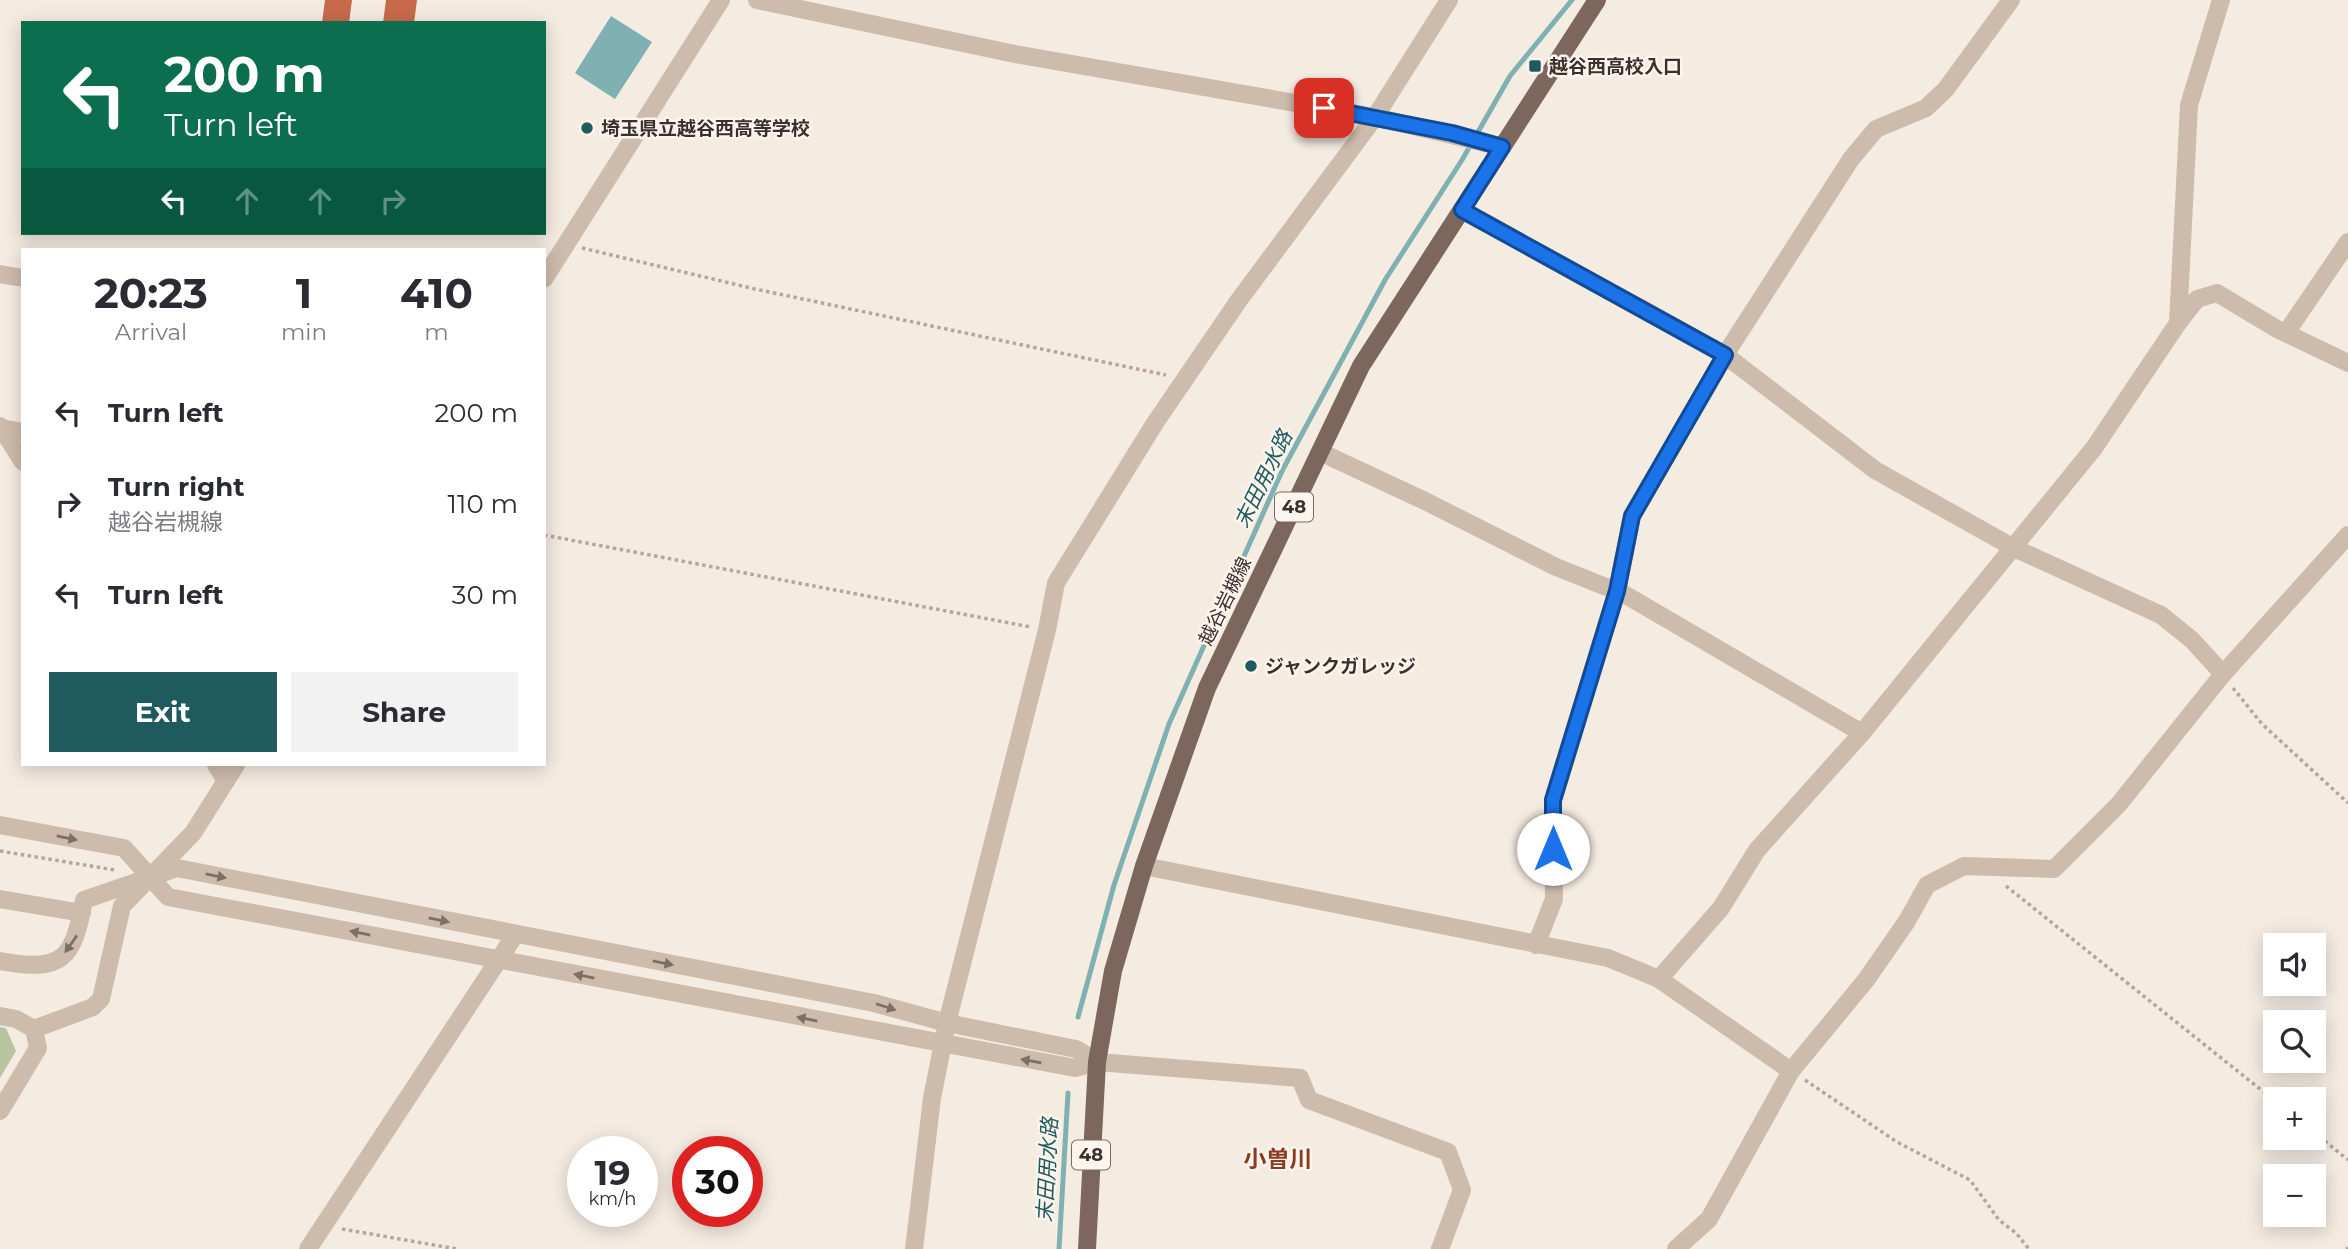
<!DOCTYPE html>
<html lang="en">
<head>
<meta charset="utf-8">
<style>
	body { margin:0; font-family:Montserrat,"Noto Sans JP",sans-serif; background:#f2f2f3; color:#2b2b33; height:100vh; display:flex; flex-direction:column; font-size:26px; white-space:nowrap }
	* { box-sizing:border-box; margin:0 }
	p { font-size:23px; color:#7c7c81 }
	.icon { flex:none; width:38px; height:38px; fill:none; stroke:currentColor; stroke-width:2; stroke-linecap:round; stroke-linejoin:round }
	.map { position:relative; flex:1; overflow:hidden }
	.panel { position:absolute; left:21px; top:248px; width:525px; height:518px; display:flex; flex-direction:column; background:#fff; border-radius:0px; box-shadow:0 4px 18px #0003 }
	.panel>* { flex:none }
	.top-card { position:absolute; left:21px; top:21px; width:525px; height:214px; border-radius:0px; box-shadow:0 4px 18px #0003; background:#0b6e4f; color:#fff; overflow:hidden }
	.tools { position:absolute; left:2263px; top:933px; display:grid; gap:14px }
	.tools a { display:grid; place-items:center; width:63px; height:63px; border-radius:0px; background:#fff; box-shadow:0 4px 18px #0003; font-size:35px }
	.speed { position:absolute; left:567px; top:1136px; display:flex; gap:14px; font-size:35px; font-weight:700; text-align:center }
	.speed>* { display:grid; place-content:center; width:91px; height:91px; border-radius:50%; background:#fff; box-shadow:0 4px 18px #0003; line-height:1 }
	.speed small { font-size:18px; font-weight:400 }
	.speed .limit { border:10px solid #d22; background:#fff; color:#111 }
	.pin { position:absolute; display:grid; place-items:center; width:60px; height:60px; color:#fff; margin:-30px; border-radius:14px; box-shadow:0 4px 10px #0006 }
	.me { position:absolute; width:77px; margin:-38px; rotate:0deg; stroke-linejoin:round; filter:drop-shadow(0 0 5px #0008) }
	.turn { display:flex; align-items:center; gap:24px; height:147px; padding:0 28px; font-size:32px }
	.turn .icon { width:91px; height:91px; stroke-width:2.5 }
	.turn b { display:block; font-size:49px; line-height:60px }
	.lanes { display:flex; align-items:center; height:66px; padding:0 28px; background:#0003; justify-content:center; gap:35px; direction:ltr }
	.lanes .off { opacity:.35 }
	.eta { display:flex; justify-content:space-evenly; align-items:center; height:119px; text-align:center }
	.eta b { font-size:42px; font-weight:700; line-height:49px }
	.button { display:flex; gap:14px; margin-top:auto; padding:14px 28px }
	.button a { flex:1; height:80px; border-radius:0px; background:#1f5a5e; color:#fff; font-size:28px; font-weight:700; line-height:80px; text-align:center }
	.button a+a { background:#f2f2f3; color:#2b2b33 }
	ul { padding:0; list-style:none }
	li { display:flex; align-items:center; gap:21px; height:91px; padding:0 28px }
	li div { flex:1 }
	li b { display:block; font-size:26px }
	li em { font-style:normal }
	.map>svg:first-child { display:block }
</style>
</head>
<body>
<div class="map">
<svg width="2348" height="1249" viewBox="0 0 2348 1249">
	<rect width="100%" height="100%" fill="#f4ebe1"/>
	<polygon fill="#b8c4a0" points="0,1027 6,1028 16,1051 0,1078"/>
	<polygon fill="#7fb0b2" points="611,16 652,42 615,99 575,73"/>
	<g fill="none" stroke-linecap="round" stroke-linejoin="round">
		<g stroke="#7fb0b2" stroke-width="5">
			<polyline points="1078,1017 1114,885 1169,724 1282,471 1385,280 1462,160 1510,76 1572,0"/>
			<polyline points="1059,1249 1068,1093"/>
		</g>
	</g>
	<g fill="#c8694b">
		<polygon points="325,0 352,0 349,23 322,23"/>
		<polygon points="386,0 417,0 414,23 383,23"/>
	</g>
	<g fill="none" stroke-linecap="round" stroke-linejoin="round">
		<g stroke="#b9a596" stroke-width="3.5" stroke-dasharray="3.5 3.5" stroke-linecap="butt">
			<polyline points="582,248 755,289 1166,375"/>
			<polyline points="544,535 1031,627"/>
			<polyline points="2233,688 2262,724 2348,803"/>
			<polyline points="0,851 115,870"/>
			<polyline points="2006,886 2275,1101"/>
			<polyline points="1805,1080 1897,1142 1970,1180 1999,1220 2016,1233 2029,1249"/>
			<polyline points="2314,1132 2348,1160"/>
			<polyline points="342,1229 457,1249"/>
			<polyline points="2346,1249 2348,1248"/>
		</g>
		<g stroke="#cdbbac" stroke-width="18">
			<polyline points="757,0 1015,54 1375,117 1502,147"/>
			<polyline points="1462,210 1725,355 1875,470 2014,548 2161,615 2192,640 2223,674"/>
			<polyline points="0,274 23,278"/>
			<polyline points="544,279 721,0"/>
			<polyline points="2178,323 2197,299 2217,293 2277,329 2348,363"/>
			<polyline points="2286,333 2348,242"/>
			<polyline points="0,426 23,462"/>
			<polyline points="1,428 23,432"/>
			<polyline points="1320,452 1425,501 1556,567 1624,594 1862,733"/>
			<polyline points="216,765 226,781"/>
			<polyline points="0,825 124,848 168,897 1075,1068 1097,1062 1300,1078 1309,1100 1448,1152 1462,1190 1440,1249"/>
			<polyline points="1144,866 1608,958 1659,979 1791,1071"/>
			<polyline points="0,899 82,913"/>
			<polyline points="1536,945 1554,899 1553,800 1617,591 1632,516 1725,355 1851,159 1876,129 1926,108 1946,89 2011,0"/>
			<path d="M0,961C62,972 73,961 84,900L177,868L874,1003L947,1023L1076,1049L1097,1062"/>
			<polyline points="1659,979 1721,908 1757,850 1862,733 2094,448 2178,323 2189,105 2221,0"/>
			<polyline points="0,1016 16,1019 34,1029 38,1048 0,1111"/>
			<polyline points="34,1029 93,1007 101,999 122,906 193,833 236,765"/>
			<polyline points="308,1249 515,935"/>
			<polyline points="914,1249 932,1098 947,1023 1047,630 1056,583 1155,423 1239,300 1375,117 1449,0"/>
			<polyline points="1676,1249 1709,1219 1791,1071 1866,980 1907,921 1927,885 1964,866 2054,869 2119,804 2223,674 2348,535"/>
		</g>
		<polyline stroke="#7d675c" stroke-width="18" points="1087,1249 1097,1062 1113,971 1144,866 1207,688 1361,366 1597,0"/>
	</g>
	<defs><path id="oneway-solid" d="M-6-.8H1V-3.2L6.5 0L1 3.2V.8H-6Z" transform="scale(1.75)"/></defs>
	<g fill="#7d6f65">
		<use href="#oneway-solid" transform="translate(67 838) rotate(11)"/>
		<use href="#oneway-solid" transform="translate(216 876) rotate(11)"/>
		<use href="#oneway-solid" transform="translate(439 920) rotate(11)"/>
		<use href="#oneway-solid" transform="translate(360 933) rotate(-169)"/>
		<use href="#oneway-solid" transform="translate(71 944) rotate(125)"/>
		<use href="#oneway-solid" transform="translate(663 963) rotate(11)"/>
		<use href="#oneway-solid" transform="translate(584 976) rotate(-169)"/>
		<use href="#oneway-solid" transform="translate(886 1007) rotate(18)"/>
		<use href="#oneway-solid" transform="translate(807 1019) rotate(-169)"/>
		<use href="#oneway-solid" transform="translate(1031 1061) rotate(-170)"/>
	</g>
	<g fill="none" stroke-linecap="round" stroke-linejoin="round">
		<g stroke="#114b97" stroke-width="18">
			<polyline id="route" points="1324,108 1452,133 1502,147 1462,210 1725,355 1632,516 1617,591 1553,800 1553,849"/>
		</g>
		<use href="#route" stroke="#1a73e8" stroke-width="12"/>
	</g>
	<g fill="#1f5a5e" stroke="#fbf5ee" stroke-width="2.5">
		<rect x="1528" y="59" width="14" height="14" rx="3.5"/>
		<circle cx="587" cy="128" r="7"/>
		<circle cx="1251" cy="666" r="7"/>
	</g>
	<g text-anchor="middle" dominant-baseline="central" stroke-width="5" stroke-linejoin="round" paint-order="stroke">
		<g fill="#fbf5ee" stroke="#756b66" stroke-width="2">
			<rect x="1275" y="492.5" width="38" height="29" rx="5"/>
			<rect x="1072" y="1140.5" width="38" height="29" rx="5"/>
		</g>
		<g font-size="18" font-weight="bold" fill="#3b302b">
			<text x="1294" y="507">48</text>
			<text x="1091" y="1155">48</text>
		</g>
		<g font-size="19" font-weight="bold" fill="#3b302b" stroke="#fbf5ee" text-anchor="start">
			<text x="1549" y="66">越谷西高校入口</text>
			<text x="601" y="128">埼玉県立越谷西高等学校</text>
			<text x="1265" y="666">ジャンクガレッジ</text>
		</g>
		<g font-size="19" fill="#3b302b" stroke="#fbf5ee">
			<text transform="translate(1225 601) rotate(-64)">越谷岩槻線</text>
		</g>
		<g font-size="21" font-style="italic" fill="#1f5a5e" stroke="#fbf5ee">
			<text transform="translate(1263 479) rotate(-64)">末田用水路</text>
			<text transform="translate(1047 1170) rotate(-87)">末田用水路</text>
		</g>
		<g font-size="23" font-weight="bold" fill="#8c3b22" stroke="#fbf5ee">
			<text x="1278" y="1159">小曽川</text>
		</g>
	</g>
</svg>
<div class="tools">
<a><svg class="icon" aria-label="sound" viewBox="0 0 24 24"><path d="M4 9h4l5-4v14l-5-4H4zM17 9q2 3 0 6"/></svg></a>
<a><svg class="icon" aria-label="search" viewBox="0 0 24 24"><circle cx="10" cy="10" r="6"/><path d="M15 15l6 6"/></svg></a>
<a>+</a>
<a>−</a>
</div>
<div class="speed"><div>19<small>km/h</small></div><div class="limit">30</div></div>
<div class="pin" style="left:1324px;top:108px;background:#d93025"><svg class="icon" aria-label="arrive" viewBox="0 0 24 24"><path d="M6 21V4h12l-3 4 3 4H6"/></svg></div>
<svg class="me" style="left:1553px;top:849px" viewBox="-20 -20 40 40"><circle r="19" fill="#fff"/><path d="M0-13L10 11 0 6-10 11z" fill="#1a73e8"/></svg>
<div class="top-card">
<div class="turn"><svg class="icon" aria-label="left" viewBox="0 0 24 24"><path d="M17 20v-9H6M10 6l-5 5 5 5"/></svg><div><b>200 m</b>Turn left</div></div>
<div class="lanes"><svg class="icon" aria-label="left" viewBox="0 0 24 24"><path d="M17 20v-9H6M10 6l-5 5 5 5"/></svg><svg class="icon off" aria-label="ahead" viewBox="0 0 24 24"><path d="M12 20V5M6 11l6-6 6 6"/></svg><svg class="icon off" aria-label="ahead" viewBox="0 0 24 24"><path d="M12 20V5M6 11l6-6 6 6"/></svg><svg class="icon off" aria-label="right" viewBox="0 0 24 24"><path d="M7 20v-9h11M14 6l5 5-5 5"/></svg></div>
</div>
<section class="panel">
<div class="eta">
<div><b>20:23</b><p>Arrival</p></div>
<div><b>1</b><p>min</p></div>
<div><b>410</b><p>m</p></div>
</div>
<ul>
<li><svg class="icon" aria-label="left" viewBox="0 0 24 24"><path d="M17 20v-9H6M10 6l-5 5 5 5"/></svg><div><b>Turn left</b></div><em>200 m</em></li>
<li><svg class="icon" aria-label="right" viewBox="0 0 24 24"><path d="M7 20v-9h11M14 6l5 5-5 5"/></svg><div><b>Turn right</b><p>越谷岩槻線</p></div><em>110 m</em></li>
<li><svg class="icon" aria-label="left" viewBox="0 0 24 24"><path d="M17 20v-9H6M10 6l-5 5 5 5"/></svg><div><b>Turn left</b></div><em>30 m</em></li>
</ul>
<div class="button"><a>Exit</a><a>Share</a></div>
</section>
</div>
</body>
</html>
